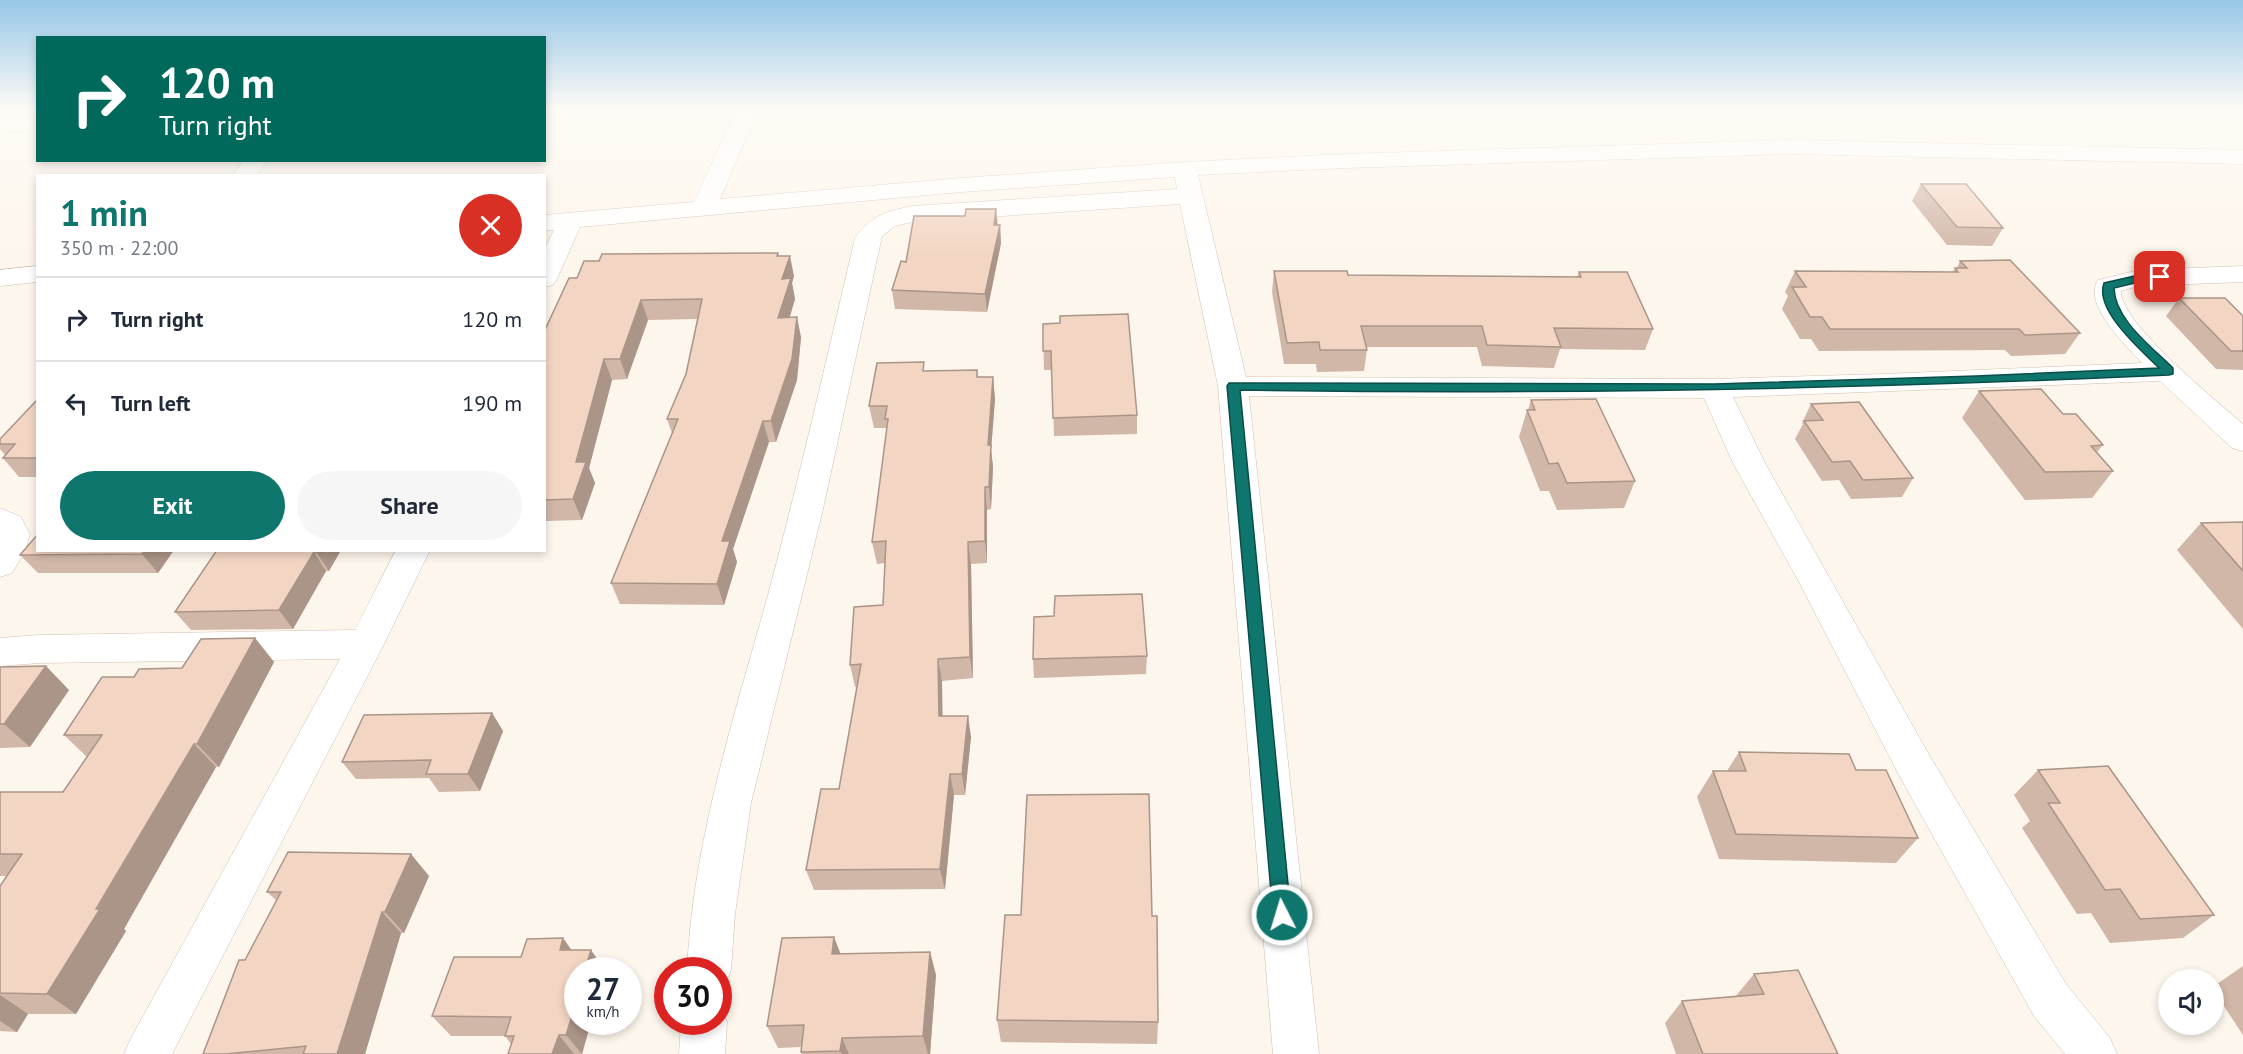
<!DOCTYPE html>
<html lang="en">
<head>
<meta charset="utf-8">
<style>
	body { margin:0; font-family:"PT Sans",sans-serif; background:#f6f6f7; color:#1f2937; height:100vh; display:flex; flex-direction:column; font-size:22px; white-space:nowrap }
	* { box-sizing:border-box; margin:0 }
	p { font-size:20px; color:#747a83 }
	.icon { flex:none; width:33px; height:33px; fill:none; stroke:currentColor; stroke-width:2; stroke-linecap:round; stroke-linejoin:round }
	.map { position:relative; flex:1; overflow:hidden }
	.side { position:absolute; left:36px; top:174px; width:510px; height:378px; display:flex; flex-direction:column; background:#fff; border-radius:0px; box-shadow:0 3px 9px #0003 }
	.side>* { flex:none }
	.hud { position:absolute; left:36px; top:36px; width:510px; height:126px; border-radius:0px; box-shadow:0 3px 9px #0003; background:#00695c; color:#fff; overflow:hidden }
	.controls { position:absolute; left:2158px; top:969px; display:grid; gap:12px }
	.controls a { display:grid; place-items:center; width:66px; height:66px; border-radius:50%; background:#fff; box-shadow:0 3px 9px #0003; font-size:30px }
	.speed { position:absolute; left:564px; top:957px; display:flex; gap:12px; font-size:30px; font-weight:700; text-align:center }
	.speed>* { display:grid; place-content:center; width:78px; height:78px; border-radius:50%; background:#fff; box-shadow:0 3px 9px #0003; line-height:1 }
	.speed small { font-size:15px; font-weight:400 }
	.speed .limit { border:9px solid #d22; background:#fff; color:#111 }
	.pin { position:absolute; display:grid; place-items:center; width:51px; height:51px; color:#fff; margin:-26px; border-radius:12px; box-shadow:0 3px 9px #0006 }
	.me { position:absolute; width:66px; margin:-33px; rotate:355deg; stroke-linejoin:round; filter:drop-shadow(0 0 4px #0008) }
	.turn { display:flex; align-items:center; gap:21px; height:126px; padding:0 24px; font-size:27px }
	.turn .icon { width:78px; height:78px; stroke-width:2.5 }
	.turn b { display:block; font-size:42px; line-height:51px }
	.round { display:grid; place-items:center; flex:none; width:63px; height:63px; border-radius:32px; background:#f6f6f7 }
	.headline { display:flex; align-items:center; justify-content:space-between; height:102px; padding:0 24px }
	h1 { font-size:36px; font-weight:700; line-height:45px; color:#0f766e }
	.button { display:flex; gap:12px; margin-top:auto; padding:12px 24px }
	.button a { flex:1; height:69px; border-radius:36px; background:#0f766e; color:#fff; font-size:24px; font-weight:700; line-height:69px; text-align:center }
	.button a+a { background:#f6f6f7; color:#1f2937 }
	ul { padding:0; list-style:none }
	li { display:flex; align-items:center; gap:18px; height:84px; padding:0 24px; border-top:2px solid #e0e1e3 }
	li div { flex:1 }
	li b { display:block; font-size:22px }
	li em { font-style:normal }
	.map>svg:first-child { display:block }
</style>
</head>
<body>
<div class="map">
<svg width="2243" height="1054" viewBox="0 0 2243 1054">
	<rect width="100%" height="100%" fill="#fdf6ec"/>
	<g fill="none" stroke-linecap="round" stroke-linejoin="round">
		<g stroke="#d1beb0" stroke-width="1">
			<g id="minor">
				<path d="M736,110H758L720,199L961,178L1185,162L1346,154L1790,140L2243,150V164L1790,154L1346,168L1198,175L1246,377L1713,379L1884,374L2142,363C2126,346 2082,304 2098,280L2139,270L2243,266V282L2139,286L2121,291C2120,323 2217,401 2243,424V451L2232,448L2160,381L1733,397L1765,463L1928,753L2066,984L2110,1038L2117,1054H2065L2034,1016L1900,777L1799,582L1733,463L1704,398L1249,396L1319,1054H1273L1218,386L1180,204L912,222L895,226L882,236L823,509L751,803L735,914L731,970L725,985L718,988V970H687C693,842 734,717 768,595C800,476 827,357 855,238C870,216 887,211 912,206L1177,189L1175,177L961,192L580,227L557,279L553,285L544,287V250L554,230L544,231V215L694,202Z"/>
				<polygon points="38,116 38,130 0,132 0,118"/>
				<polygon points="244,160 268,160 257,176 232,176"/>
				<polygon points="38,266 38,282 0,286 0,270"/>
				<polygon points="0,508 21,517 30,534 25,551 12,573 0,577"/>
				<polygon points="396,550 430,550 384,644 172,1054 124,1054 131,1038 340,659 39,663 0,666 0,638 39,635 355,630"/>
				<polygon points="718,1005 727,1022 725,1054 679,1054 681,1022 718,1022"/>
			</g>
		</g>
		<use href="#minor" fill="#fff" fill-rule="evenodd"/>
	</g>
	<g fill="#d1b7a8">
		<polygon points="1921,184 2003,228 1992,246 1947,245 1912,201"/>
		<polygon points="998,225 1000,225 1001,243 987,312 895,309 892,290 906,262"/>
		<polygon points="778,253 779,256 794,276 792,283 795,299 790,317 801,337 797,380 776,442 769,442 733,549 737,562 724,605 620,604 611,583 672,433 667,419 686,374 697,319 648,320 627,379 612,380 589,468 595,483 582,520 546,521 544,524 544,332"/>
		<polygon points="1960,261 2080,333 2065,354 2011,356 2005,350 1819,351 1811,339 1800,339 1782,309 1788,296 1785,292 1795,271 1953,272 1955,268 1957,268"/>
		<polygon points="1274,271 1348,275 1577,277 1579,272 1653,329 1645,350 1560,349 1554,368 1482,366 1477,347 1367,347 1367,350 1364,371 1317,372 1316,364 1284,364 1272,292"/>
		<polygon points="2179,298 2243,316 2243,370 2216,369 2166,316"/>
		<polygon points="1043,324 1137,415 1137,434 1054,436 1052,370 1044,370"/>
		<polygon points="977,370 978,377 993,377 995,399 991,450 993,467 991,509 987,510 987,563 971,564 973,678 942,681 942,716 971,737 965,795 954,795 945,889 814,890 806,870 839,789 857,687 855,687 850,665 883,605 885,563 877,564 872,542 887,430 886,428 874,428 869,406 925,371"/>
		<polygon points="1979,391 2063,414 2103,445 2097,452 2113,471 2092,498 2025,500 1962,418"/>
		<polygon points="38,399 38,477 19,477 3,458 5,455 0,449 0,439"/>
		<polygon points="1531,400 1635,481 1624,508 1557,510 1549,491 1540,491 1519,437 1527,410 1528,410"/>
		<polygon points="1811,404 1913,478 1902,497 1851,499 1839,480 1822,481 1795,439 1803,424 1802,423"/>
		<polygon points="2243,522 2243,629 2177,550 2201,523"/>
		<polygon points="38,550 174,550 158,573 38,573 20,555"/>
		<polygon points="217,550 341,550 329,571 326,571 293,629 191,630 175,612"/>
		<polygon points="1054,616 1147,656 1146,674 1034,678 1033,659"/>
		<polygon points="255,638 274,662 219,767 216,767 124,929 126,931 76,1014 28,1014 17,1032 0,1031 0,886 6,876 0,876 0,792 63,792 87,757 64,735 182,668"/>
		<polygon points="0,667 69,690 30,747 0,748"/>
		<polygon points="492,713 503,731 480,791 439,792 429,778 356,779 342,762"/>
		<polygon points="1739,752 1918,838 1896,863 1719,859 1697,797 1713,771 1727,771"/>
		<polygon points="2038,770 2214,915 2183,938 2110,943 2091,913 2077,914 2022,828 2030,821 2014,795"/>
		<polygon points="429,876 404,933 401,933 365,1054 203,1054 276,900 267,892"/>
		<polygon points="1021,915 1152,916 1158,1022 1157,1044 1001,1042 997,1020"/>
		<polygon points="930,952 936,975 930,1054 802,1054 801,1052 801,1047 778,1048 767,1026 840,954"/>
		<polygon points="521,957 591,1022 582,1054 508,1054 511,1044 505,1036 451,1036 432,1016"/>
		<polygon points="2243,966 2243,1035 2214,991 2214,986"/>
		<polygon points="1754,974 1838,1054 1676,1054 1665,1023 1682,1001 1735,997"/>
	</g>
	<g fill="#aa9588">
		<polygon points="996,209 998,227 994,225"/>
		<polygon points="1000,225 1001,243 987,312 985,294"/>
		<polygon points="790,256 794,276 792,283 795,299 783,338 778,318 782,279"/>
		<polygon points="641,300 648,320 627,379 620,359"/>
		<polygon points="797,317 801,337 797,380 776,442 771,421"/>
		<polygon points="604,359 612,380 589,468 595,483 582,520 573,499 576,462"/>
		<polygon points="993,377 995,399 991,450 993,467 991,509 989,487 988,445"/>
		<polygon points="763,421 769,442 733,549 737,562 724,605 717,584 722,541"/>
		<polygon points="985,487 987,510 987,563 985,541"/>
		<polygon points="968,542 971,564 973,678 970,657"/>
		<polygon points="145,550 174,550 158,573 142,554"/>
		<polygon points="317,550 341,550 329,571 316,552"/>
		<polygon points="314,552 326,571 293,629 279,610"/>
		<polygon points="255,638 274,662 219,767 197,744"/>
		<polygon points="938,659 942,681 943,738 939,716"/>
		<polygon points="46,666 69,690 30,747 4,724"/>
		<polygon points="492,713 503,731 480,791 468,774"/>
		<polygon points="968,716 971,737 965,795 962,774"/>
		<polygon points="194,744 216,767 124,929 126,931 76,1014 47,994"/>
		<polygon points="950,774 954,795 945,889 940,869"/>
		<polygon points="411,854 429,876 404,933 385,912"/>
		<polygon points="382,912 401,933 365,1054 337,1054"/>
		<polygon points="834,937 843,960 832,954"/>
		<polygon points="563,938 578,959 560,950"/>
		<polygon points="591,950 605,970 585,970"/>
		<polygon points="930,952 936,975 930,1054 928,1054 923,1036"/>
		<polygon points="0,995 28,1014 17,1032 0,1021"/>
		<polygon points="578,997 578,1022 591,1022 582,1054 566,1035"/>
		<polygon points="559,1035 574,1054 552,1054"/>
		<polygon points="842,1038 849,1054 842,1054 840,1051"/>
	</g>
	<g fill="#f3d5c3" stroke="#aa9588" stroke-width="1.5">
		<polygon points="1921,184 1966,184 2003,228 1957,227"/>
		<polygon points="966,209 996,209 994,225 1000,225 985,294 892,290 901,261 906,262 914,216 965,216"/>
		<polygon points="778,253 777,256 790,256 782,279 791,278 778,318 797,317 792,359 771,421 763,421 722,541 730,541 717,584 611,583 678,419 667,419 686,374 702,299 641,300 620,359 604,359 576,462 586,462 573,499 544,500 544,332 569,278 577,278 584,261 599,261 602,254"/>
		<polygon points="2010,260 2080,333 2025,335 2019,329 1830,329 1822,317 1810,317 1792,287 1806,287 1795,271 1958,272 1955,268 1967,268 1960,261"/>
		<polygon points="1274,271 1347,271 1348,275 1581,277 1579,272 1627,272 1653,329 1554,328 1561,347 1487,345 1482,326 1361,326 1367,350 1320,350 1319,342 1287,343"/>
		<polygon points="2179,298 2225,298 2243,316 2243,351 2231,351"/>
		<polygon points="1128,314 1137,415 1053,418 1051,351 1043,351 1043,324 1060,323 1060,316"/>
		<polygon points="924,362 923,371 977,370 977,377 993,377 988,445 991,445 989,487 985,487 985,541 968,542 970,657 938,659 939,716 968,716 962,774 950,774 940,869 806,870 821,789 839,789 861,664 850,665 854,607 883,605 886,541 872,542 888,419 885,419 887,406 869,406 877,363"/>
		<polygon points="2041,389 2063,414 2076,414 2103,445 2091,446 2113,471 2045,472 1979,391"/>
		<polygon points="38,399 38,458 3,458 15,444 0,444 0,439"/>
		<polygon points="1596,399 1635,481 1567,483 1558,463 1549,464 1527,410 1535,410 1531,400"/>
		<polygon points="1859,402 1913,478 1863,480 1850,461 1832,462 1804,421 1823,420 1811,404"/>
		<polygon points="2243,522 2243,571 2201,523"/>
		<polygon points="38,534 38,550 145,550 142,554 20,555"/>
		<polygon points="217,550 317,550 316,552 314,552 279,610 175,612"/>
		<polygon points="1142,594 1147,656 1033,659 1034,617 1054,616 1055,596"/>
		<polygon points="255,638 197,744 194,744 96,909 100,909 47,994 0,993 0,886 22,854 0,854 0,792 63,792 102,735 64,735 102,677 134,677 139,669 182,668 201,639"/>
		<polygon points="46,666 4,724 0,724 0,667"/>
		<polygon points="492,713 468,774 426,774 431,760 342,762 364,715"/>
		<polygon points="1739,752 1849,754 1856,770 1886,770 1918,838 1736,834 1713,771 1746,771"/>
		<polygon points="2108,766 2214,915 2140,919 2120,889 2105,890 2048,803 2060,803 2038,770"/>
		<polygon points="1149,794 1152,916 1157,916 1158,1022 997,1020 1005,915 1021,915 1027,795"/>
		<polygon points="288,852 411,854 385,912 382,912 337,1054 303,1054 306,1046 225,1054 203,1054 239,960 245,960 281,892 267,892"/>
		<polygon points="834,937 832,954 930,952 923,1036 842,1038 840,1051 801,1052 804,1025 767,1026 782,938"/>
		<polygon points="563,938 560,950 591,950 585,970 578,970 578,997 566,1035 559,1035 552,1054 508,1054 514,1036 505,1036 511,1017 432,1016 454,957 521,957 527,939"/>
		<polygon points="1798,970 1838,1054 1703,1054 1682,1001 1764,994 1754,974"/>
	</g>
	<linearGradient id="sky" x2="0" y2="1"><stop stop-color="#97c7e8"/><stop offset="0.43" stop-color="#fefbf6"/><stop offset="1" stop-color="#fefbf6" stop-opacity="0"/></linearGradient>
	<rect width="2243" height="257" fill="url(#sky)"/>
	<path fill="#0f766e" stroke="#0a4d48" stroke-width="1.5" d="M2160,274L2164,275V280L2139,282L2114,288C2115,320 2151,346 2173,368V374L2169,375C1859,389 1550,395 1240,390L1291,915L1289,921L1282,923L1276,921L1273,915L1227,386L1229,383L1714,384L1976,376L2159,368C2141,350 2094,310 2104,283L2139,275Z"/>
</svg>
<div class="controls">
<a><svg class="icon" aria-label="sound" viewBox="0 0 24 24"><path d="M4 9h4l5-4v14l-5-4H4zM17 9q2 3 0 6"/></svg></a>
</div>
<div class="speed"><div>27<small>km/h</small></div><div class="limit">30</div></div>
<div class="pin" style="left:2160px;top:277px;background:#d93025"><svg class="icon" aria-label="arrive" viewBox="0 0 24 24"><path d="M6 21V4h12l-3 4 3 4H6"/></svg></div>
<svg class="me" style="left:1282px;top:915px" viewBox="-20 -20 40 40"><circle r="17" fill="#0f766e" stroke="#fff" stroke-width="3"/><path d="M0-11L8 9 0 5-8 9z" fill="#fff"/></svg>
<div class="hud">
<div class="turn"><svg class="icon" aria-label="right" viewBox="0 0 24 24"><path d="M7 20v-9h11M14 6l5 5-5 5"/></svg><div><b>120 m</b>Turn right</div></div>
</div>
<section class="side">
<div class="headline"><div><h1>1 min</h1><p>350 m · 22:00</p></div><a class="round" style="background:#d93025;color:#fff"><svg class="icon" aria-label="close" viewBox="0 0 24 24"><path d="M6 6l12 12M18 6L6 18"/></svg></a></div>
<ul>
<li><svg class="icon" aria-label="right" viewBox="0 0 24 24"><path d="M7 20v-9h11M14 6l5 5-5 5"/></svg><div><b>Turn right</b></div><em>120 m</em></li>
<li><svg class="icon" aria-label="left" viewBox="0 0 24 24"><path d="M17 20v-9H6M10 6l-5 5 5 5"/></svg><div><b>Turn left</b></div><em>190 m</em></li>
</ul>
<div class="button"><a>Exit</a><a>Share</a></div>
</section>
</div>
</body>
</html>
